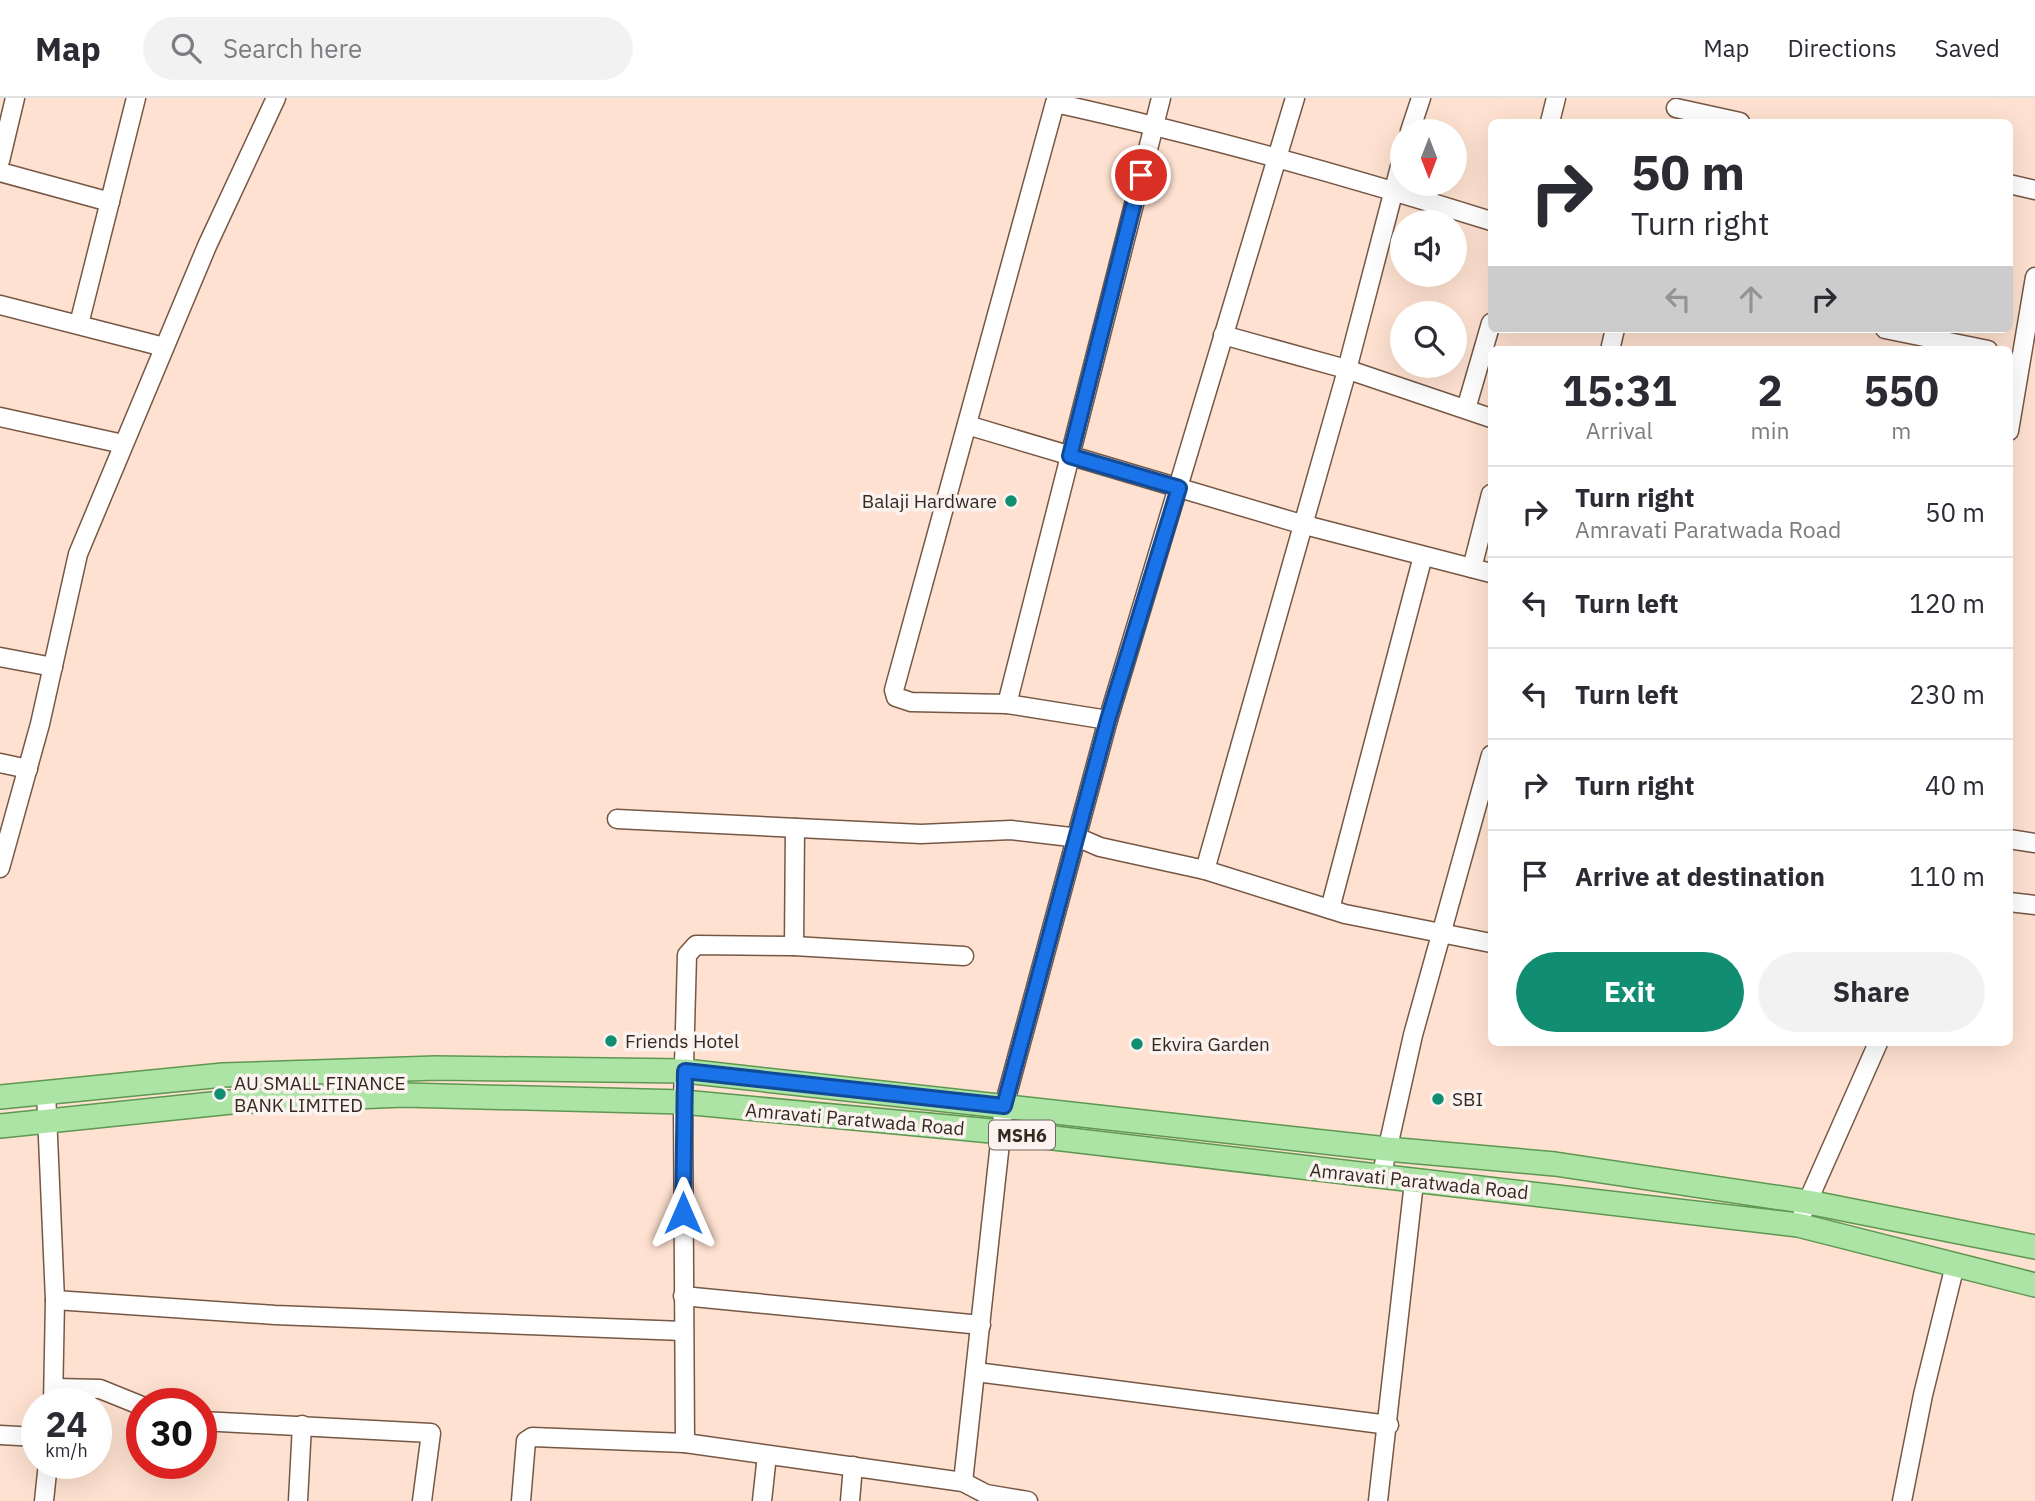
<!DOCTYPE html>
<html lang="en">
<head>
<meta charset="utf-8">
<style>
	body { margin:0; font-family:"IBM Plex Sans",sans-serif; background:#f2f2f3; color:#2b2b33; height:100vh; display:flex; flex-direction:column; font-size:26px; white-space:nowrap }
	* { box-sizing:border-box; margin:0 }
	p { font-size:23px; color:#7c7c81 }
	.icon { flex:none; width:38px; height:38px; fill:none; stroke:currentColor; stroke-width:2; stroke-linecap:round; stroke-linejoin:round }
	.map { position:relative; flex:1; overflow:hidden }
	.sheet { position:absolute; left:1488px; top:248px; width:525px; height:700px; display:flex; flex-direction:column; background:#fff; border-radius:10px; box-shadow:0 7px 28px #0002 }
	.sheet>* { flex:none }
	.hud { position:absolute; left:1488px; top:21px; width:525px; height:214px; border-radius:10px; box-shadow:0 7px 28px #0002; background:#fff; color:#2b2b33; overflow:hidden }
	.needle { width:46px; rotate:180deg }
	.fabs { position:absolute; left:1390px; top:21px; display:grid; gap:14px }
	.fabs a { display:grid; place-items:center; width:77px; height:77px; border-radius:50%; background:#fff; box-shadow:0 7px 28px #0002; font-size:35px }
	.speed { position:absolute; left:21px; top:1290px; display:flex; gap:14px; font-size:35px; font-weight:700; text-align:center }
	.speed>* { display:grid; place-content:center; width:91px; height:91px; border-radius:50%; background:#fff; box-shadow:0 7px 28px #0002; line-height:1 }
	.speed small { font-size:18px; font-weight:400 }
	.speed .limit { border:10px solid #d22; background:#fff; color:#111 }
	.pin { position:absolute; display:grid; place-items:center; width:60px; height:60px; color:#fff; margin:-30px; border:4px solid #fff; border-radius:50%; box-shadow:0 2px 7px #0007 }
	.me { position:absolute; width:77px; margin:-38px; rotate:0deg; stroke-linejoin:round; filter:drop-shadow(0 0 5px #0008) }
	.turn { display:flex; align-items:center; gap:24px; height:147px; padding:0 28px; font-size:32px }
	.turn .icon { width:91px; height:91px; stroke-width:2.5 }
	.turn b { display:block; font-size:49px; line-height:60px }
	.lanes { display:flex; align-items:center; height:66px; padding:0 28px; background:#0003; justify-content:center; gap:35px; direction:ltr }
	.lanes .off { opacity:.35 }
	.eta { display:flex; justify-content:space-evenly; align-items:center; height:119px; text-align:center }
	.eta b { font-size:42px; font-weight:800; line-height:49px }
	.button { display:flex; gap:14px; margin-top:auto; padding:14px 28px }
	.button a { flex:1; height:80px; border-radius:42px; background:#118d71; color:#fff; font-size:28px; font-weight:800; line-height:80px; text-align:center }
	.button a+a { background:#f2f2f3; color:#2b2b33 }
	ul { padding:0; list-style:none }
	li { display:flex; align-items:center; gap:21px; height:91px; padding:0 28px; border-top:2px solid #e1e1e2 }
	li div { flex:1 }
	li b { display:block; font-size:26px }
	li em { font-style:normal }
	header { display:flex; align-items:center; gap:42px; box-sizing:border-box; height:98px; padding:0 35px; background:#fff; border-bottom:2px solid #e1e1e2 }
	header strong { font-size:33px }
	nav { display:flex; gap:38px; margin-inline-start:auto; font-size:24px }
	.search { width:490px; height:63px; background:#f2f2f3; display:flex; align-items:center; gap:18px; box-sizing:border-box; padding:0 24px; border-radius:38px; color:#7c7c81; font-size:26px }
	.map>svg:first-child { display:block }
</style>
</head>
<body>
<header>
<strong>Map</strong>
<div class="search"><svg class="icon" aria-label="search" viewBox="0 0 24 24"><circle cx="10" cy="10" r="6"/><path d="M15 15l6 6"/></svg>Search here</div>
<nav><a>Map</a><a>Directions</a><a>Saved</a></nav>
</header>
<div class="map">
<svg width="2035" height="1403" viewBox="0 0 2035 1403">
	<rect width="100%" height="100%" fill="#fee1d0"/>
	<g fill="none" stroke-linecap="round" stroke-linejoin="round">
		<g stroke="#765744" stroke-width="21">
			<g id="minor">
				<polyline points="1676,10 1740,24"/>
				<polyline points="1550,24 1556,0"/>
				<polyline points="1410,33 1421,0"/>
				<polyline points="0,63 15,0"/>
				<polyline points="0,74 110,104"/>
				<polyline points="2009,86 2035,92"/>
				<polyline points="0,207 164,249"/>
				<polyline points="79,226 136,0"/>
				<polyline points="1885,231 1988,252"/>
				<polyline points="1223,237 1346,271 1491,320"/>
				<polyline points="1610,252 1615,231"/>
				<polyline points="1466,311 1491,225"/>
				<polyline points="0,319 123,346"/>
				<polyline points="967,327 1301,426 1491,475"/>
				<polyline points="2009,333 2035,179"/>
				<polyline points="1472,470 1491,396"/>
				<polyline points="0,559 53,569"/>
				<polyline points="1007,606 1161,0"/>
				<path d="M1108,622L1007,606L911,604L896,599L894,592L1055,5C1202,37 1347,78 1491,123"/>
				<polyline points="0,665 28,671"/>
				<polyline points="617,721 921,736 1011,732 1079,740 1100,749 1205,772 1345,816 1491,845"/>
				<polyline points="2009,741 2035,745"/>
				<polyline points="0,770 40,626 78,456 207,148 276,0"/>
				<polyline points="1205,772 1344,283 1402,61"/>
				<polyline points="2009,804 2035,807"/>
				<polyline points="1330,811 1423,458"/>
				<polyline points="794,848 795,730"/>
				<polyline points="46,993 55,1202 53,1306"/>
				<polyline points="1381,1080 1413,937 1491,657"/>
				<polyline points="1803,1114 1878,945"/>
				<polyline points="683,1198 981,1227"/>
				<polyline points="55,1202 275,1217 683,1233"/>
				<polyline points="976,1274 1389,1327"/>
				<polyline points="55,1290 100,1291 142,1308"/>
				<polyline points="201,1323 431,1335 422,1403"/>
				<polyline points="0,1337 37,1339"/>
				<polyline points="685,1345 683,1004 687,857 696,847 794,848 964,858"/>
				<polyline points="963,1384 1004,1008 1108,622 1295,0"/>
				<polyline points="44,1403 48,1365"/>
				<polyline points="298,1403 302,1327"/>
				<polyline points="521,1403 526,1343 532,1339 685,1345 963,1384 986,1396 1028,1403"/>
				<polyline points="762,1403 767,1357"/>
				<polyline points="850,1403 853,1368"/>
				<polyline points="1378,1403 1414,1084"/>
				<polyline points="1902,1403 1923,1297 1955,1167"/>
			</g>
		</g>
		<g stroke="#5e9751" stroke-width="26">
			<g id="major">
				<polyline points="0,999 223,977 436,970 685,973 1387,1051 1555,1066 1808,1104 2035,1149"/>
				<polyline points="0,1028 231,1004 404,997 683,1004 1002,1034 1798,1127 2035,1187"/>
			</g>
		</g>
		<use href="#minor" stroke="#fff" stroke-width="18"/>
		<use href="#major" stroke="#ace4a6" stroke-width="23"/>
	</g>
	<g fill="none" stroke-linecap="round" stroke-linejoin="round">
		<g stroke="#114b97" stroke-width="18">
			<polyline id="route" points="683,1115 685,973 1004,1008 1108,622 1179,390 1070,358 1141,77"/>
		</g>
		<use href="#route" stroke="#1a73e8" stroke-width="12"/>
	</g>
	<g fill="#118d71" stroke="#fbf3ef" stroke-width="2.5">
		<circle cx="1011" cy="403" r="7"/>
		<circle cx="611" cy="943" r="7"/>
		<circle cx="1137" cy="946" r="7"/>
		<circle cx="220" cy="996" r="7"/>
		<circle cx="1438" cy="1001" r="7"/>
	</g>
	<g text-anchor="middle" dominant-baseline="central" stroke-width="7" stroke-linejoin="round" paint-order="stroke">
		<rect fill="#fbf3ef" stroke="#71665e" stroke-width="2" x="989" y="1022.5" width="66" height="29" rx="5"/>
		<g font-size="18" font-weight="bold" fill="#362920">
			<text x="1022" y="1037">MSH6</text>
		</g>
		<g font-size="19" fill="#362920" stroke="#fbf3ef" text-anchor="start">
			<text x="997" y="403" text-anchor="end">Balaji Hardware</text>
			<text x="625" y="943">Friends Hotel</text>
			<text x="1151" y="946">Ekvira Garden</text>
			<text x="234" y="985">AU SMALL FINANCE<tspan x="234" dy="22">BANK LIMITED</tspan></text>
			<text x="1452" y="1001">SBI</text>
		</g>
		<g font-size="19" fill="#362920" stroke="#fbf3ef">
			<text transform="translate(855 1021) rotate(5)">Amravati Paratwada Road</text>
			<text transform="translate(1419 1083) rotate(6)">Amravati Paratwada Road</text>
		</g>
	</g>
</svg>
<div class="fabs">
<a><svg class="needle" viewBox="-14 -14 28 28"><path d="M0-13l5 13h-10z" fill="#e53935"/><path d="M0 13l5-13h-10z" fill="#7c7c81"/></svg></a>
<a><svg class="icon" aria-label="sound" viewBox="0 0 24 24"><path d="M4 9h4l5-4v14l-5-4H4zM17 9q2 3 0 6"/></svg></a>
<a><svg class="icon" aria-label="search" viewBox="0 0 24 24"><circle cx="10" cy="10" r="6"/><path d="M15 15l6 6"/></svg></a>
</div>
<div class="speed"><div>24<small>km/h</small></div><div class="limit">30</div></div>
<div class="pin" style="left:1141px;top:77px;background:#d93025"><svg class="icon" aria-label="arrive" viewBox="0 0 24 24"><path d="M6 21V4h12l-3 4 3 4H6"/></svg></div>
<svg class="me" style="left:683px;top:1115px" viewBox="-20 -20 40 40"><path d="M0-17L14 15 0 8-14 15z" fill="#1a73e8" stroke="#fff" stroke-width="4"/></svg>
<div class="hud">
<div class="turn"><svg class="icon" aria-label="right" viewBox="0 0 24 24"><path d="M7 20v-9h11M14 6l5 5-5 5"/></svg><div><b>50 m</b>Turn right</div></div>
<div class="lanes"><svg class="icon off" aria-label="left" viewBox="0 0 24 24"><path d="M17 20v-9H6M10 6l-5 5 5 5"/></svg><svg class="icon off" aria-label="ahead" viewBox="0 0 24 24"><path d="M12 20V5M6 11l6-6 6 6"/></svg><svg class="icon" aria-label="right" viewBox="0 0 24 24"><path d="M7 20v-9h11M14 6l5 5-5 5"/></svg></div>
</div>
<section class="sheet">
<div class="eta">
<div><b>15:31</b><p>Arrival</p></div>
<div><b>2</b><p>min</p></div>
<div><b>550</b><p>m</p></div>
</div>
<ul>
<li><svg class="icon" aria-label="right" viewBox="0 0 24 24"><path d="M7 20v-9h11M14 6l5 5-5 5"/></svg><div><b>Turn right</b><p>Amravati Paratwada Road</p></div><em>50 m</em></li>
<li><svg class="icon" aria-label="left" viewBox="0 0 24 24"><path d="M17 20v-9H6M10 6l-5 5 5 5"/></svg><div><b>Turn left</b></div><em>120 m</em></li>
<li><svg class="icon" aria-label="left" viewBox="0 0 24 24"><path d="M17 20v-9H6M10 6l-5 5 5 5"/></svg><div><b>Turn left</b></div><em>230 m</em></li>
<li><svg class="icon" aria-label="right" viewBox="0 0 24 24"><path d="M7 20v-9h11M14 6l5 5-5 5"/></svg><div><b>Turn right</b></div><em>40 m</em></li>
<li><svg class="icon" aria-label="arrive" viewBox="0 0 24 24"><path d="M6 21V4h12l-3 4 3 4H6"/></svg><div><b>Arrive at destination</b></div><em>110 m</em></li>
</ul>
<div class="button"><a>Exit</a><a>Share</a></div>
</section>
</div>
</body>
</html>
